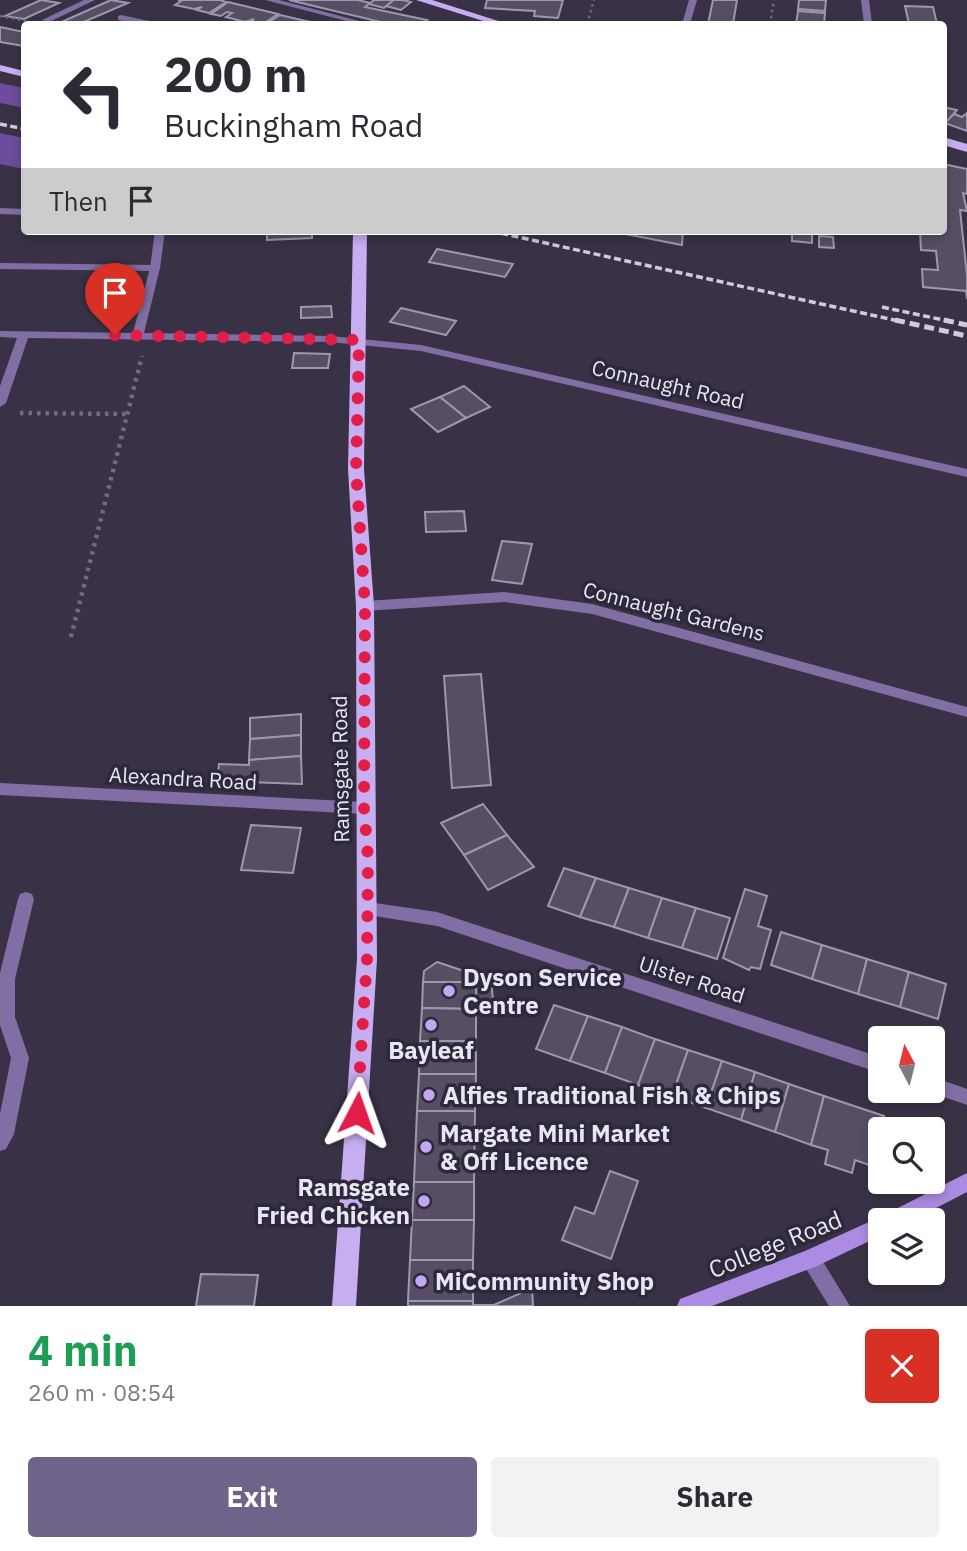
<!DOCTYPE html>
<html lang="en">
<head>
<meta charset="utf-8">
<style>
	body { margin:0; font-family:"IBM Plex Sans",sans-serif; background:#f2f2f3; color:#2b2b33; height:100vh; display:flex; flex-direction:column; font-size:26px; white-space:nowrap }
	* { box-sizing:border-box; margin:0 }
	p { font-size:23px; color:#7c7c81 }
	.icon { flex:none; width:38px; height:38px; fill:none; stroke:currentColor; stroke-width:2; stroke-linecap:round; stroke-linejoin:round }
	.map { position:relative; height:1306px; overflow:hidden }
	.details { display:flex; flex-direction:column; background:#fff; flex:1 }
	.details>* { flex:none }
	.hud { position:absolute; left:21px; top:21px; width:926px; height:214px; border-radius:7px; box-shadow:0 4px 10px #0003; background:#fff; color:#2b2b33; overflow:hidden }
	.needle { width:46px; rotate:353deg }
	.controls { position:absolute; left:868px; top:1026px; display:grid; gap:14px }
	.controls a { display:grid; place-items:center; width:77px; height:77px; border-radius:7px; background:#fff; box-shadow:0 4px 10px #0003; font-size:35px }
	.pin { position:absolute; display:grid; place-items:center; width:60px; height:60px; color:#fff; margin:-72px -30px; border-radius:50% 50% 50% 0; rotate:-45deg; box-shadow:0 0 7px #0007 }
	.pin .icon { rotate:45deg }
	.me { position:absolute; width:77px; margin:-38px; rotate:4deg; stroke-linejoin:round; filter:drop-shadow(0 0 5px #0008) }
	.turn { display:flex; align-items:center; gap:24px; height:147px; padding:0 28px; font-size:32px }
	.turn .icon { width:91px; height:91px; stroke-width:2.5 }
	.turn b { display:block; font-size:49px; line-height:60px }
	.then { display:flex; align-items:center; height:66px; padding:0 28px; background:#0003; gap:14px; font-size:26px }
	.round { display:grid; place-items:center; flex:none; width:74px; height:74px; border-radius:7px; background:#f2f2f3 }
	.head { display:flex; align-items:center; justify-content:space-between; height:119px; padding:0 28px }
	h1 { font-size:42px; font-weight:700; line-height:52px; color:#1e9e55 }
	.button { display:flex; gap:14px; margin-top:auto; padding:14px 28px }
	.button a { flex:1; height:80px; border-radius:7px; background:#6f6389; color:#fff; font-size:28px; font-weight:700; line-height:80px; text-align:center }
	.button a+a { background:#f2f2f3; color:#2b2b33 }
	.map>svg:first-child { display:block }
</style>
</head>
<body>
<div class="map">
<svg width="967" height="1306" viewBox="0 0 967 1306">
	<rect width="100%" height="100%" fill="#393246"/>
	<g fill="#6d4c9c">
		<polygon points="0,83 24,88 24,108 0,103"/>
		<polygon points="0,133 24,138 24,169 0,164"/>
	</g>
	<g fill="#564f64" stroke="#9f97af" stroke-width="2">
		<polygon points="41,0 59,3 24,19 5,16"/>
		<polygon points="111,0 128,3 79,24 57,24"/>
		<polygon points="178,0 220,0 226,2 209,13 197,10 202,7 194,9 175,5 181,1"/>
		<polygon points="289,0 358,0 370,3 365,7 427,20 421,24 389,24"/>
		<polygon points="374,0 394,0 384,8 369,4"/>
		<polygon points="394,0 403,0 411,2 401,10 386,6"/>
		<polygon points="487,0 563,0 558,18 534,16 535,11 485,8"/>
		<polygon points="713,0 737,0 733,24 708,24"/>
		<polygon points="799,0 826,0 825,11 798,9"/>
		<polygon points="228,2 278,14 263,24 249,24 254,19 245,22 226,17 232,13 227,12 221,16 211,14"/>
		<polygon points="905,6 933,7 937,24 909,24"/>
		<polygon points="798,11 825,13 824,24 796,24"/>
		<polygon points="280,15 319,24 266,24"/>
		<polygon points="0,27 24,32 24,46 0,42"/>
		<polygon points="943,107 957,110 943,126"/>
		<polygon points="967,113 967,131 945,123 954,114 962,117"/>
		<polygon points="943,164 967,169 967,194 963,193 967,211 960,210 967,275 967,299 966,291 923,287 922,269 938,270 936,251 921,250 920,231 943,231"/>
		<polygon points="267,231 312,231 312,238 267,240"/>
		<polygon points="625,231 683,231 682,245 625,234"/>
		<polygon points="792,231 812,231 812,243 792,241"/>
		<polygon points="819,236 833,237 834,248 819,247"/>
		<polygon points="437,249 513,264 505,277 429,262"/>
		<polygon points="331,306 332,317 301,318 301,307"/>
		<polygon points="401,308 456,321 446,335 390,322"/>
		<polygon points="294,353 330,354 328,368 292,368"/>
		<polygon points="464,386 490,407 466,418 440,397"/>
		<polygon points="440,397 466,418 438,432 411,409"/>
		<polygon points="464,511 466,531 426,532 425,512"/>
		<polygon points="502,541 532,544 522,584 492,580"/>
		<polygon points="481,674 491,785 452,788 444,676"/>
		<polygon points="301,714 301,735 250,739 250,718"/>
		<polygon points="301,735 301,756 249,760 250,739"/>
		<polygon points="301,756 302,784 217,781 219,764 249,765 249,760"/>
		<polygon points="483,804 507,835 464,855 441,823"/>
		<polygon points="251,825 301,828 293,873 241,870"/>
		<polygon points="507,835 534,867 488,890 464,855"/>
		<polygon points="564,868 596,878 580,917 548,906"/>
		<polygon points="596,878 629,888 614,927 580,917"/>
		<polygon points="629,888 662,898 648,938 614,927"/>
		<polygon points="745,889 767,896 758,926 771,930 760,969 751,967 749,970 723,958"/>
		<polygon points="662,898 696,908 682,948 648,938"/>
		<polygon points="696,908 730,918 717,959 682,948"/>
		<polygon points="781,932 822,945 812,979 771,965"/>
		<polygon points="822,945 867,959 858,994 812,979"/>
		<polygon points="867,959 909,972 900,1007 858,994"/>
		<polygon points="437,962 491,980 493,1000 476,1000 476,982 423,982 424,971"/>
		<polygon points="909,972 946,984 938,1019 900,1007"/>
		<polygon points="423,982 476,982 476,1009 422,1008"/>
		<polygon points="554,1005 588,1016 570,1061 536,1049"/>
		<polygon points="422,1008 476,1009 476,1041 420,1041"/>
		<polygon points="588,1016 622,1027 605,1073 570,1061"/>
		<polygon points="622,1027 655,1039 638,1085 605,1073"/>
		<polygon points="655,1039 688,1050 672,1096 638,1085"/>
		<polygon points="420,1041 476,1041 476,1074 419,1074"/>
		<polygon points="688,1050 722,1061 706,1108 672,1096"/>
		<polygon points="722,1061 755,1072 741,1120 706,1108"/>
		<polygon points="755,1072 789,1084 775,1132 741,1120"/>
		<polygon points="419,1074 476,1074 475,1111 417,1111"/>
		<polygon points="789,1084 824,1096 811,1145 775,1132"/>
		<polygon points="824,1096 884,1116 882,1126 890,1129 880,1129 880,1158 874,1156 872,1166 855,1160 852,1173 825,1164 828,1150 811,1145"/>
		<polygon points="417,1111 475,1111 474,1182 414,1182"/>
		<polygon points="610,1171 638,1181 611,1259 562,1240 575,1207 594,1214"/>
		<polygon points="414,1182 474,1182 474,1220 412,1220"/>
		<polygon points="412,1220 474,1220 473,1260 410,1260"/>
		<polygon points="410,1260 473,1260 473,1301 408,1301"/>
		<polygon points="201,1274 258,1275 254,1306 196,1306"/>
		<polygon points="532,1288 533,1306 408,1306 408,1301 473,1301 473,1305 494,1305"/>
	</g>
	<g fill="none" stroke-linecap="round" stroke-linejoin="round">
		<g stroke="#716b7d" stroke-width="2.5" stroke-dasharray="2.5 3.5" stroke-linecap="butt">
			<polyline points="0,16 27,21"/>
			<polyline points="587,24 594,0"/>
			<polyline points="770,24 774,0"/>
		</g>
		<g stroke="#716b7d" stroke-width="4.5" stroke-dasharray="3.5 5" stroke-linecap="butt">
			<polyline points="20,413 127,414"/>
			<polyline points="71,637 142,356"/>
		</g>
		<g fill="#816ea4" fill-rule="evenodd">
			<polygon points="84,0 95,0 49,22 42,20"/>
			<polygon points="121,15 154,22 155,24 141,24 118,20 118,16"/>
			<polygon points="0,263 155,265 160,268 155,271 0,269"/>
		</g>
		<g fill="#816ea4" fill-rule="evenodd">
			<polygon points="265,0 279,0 371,24 358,24"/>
			<polygon points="689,0 697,0 690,24 682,24"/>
			<polygon points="861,0 869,0 872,24 864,24"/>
			<polygon points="0,208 24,209 24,215 0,214"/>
			<polygon points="155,231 165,231 160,268 144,333 330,336 421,345 967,469 967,477 421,351 330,342 28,338 6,403 0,407 0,386 17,338 0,337 0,331 133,333 150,268"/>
			<polygon points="504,592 592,604 967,707 967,717 592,614 504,602 365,611 358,606 365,601"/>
			<polygon points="0,783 364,802 369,804 372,808 369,812 364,814 0,795"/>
			<polygon points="26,892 32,894 34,899 15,979 15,1017 29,1058 14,1134 6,1149 0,1151 0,1114 11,1058 0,1025 0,973 18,899 20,894"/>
			<polygon points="368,902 437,912 880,1057 880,1073 437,926 362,914 360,909 362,904"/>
			<polygon points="933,1077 967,1089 967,1105 927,1091 933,1090"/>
			<polygon points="810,1250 817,1252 850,1306 829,1306 800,1259 803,1252"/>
		</g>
		<polygon fill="#ac8ce2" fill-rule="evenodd" points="967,1173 967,1192 913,1220 880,1220 880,1236 817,1266 712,1306 677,1306 680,1299 805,1251 880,1217 884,1219 886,1214"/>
		<g fill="#c6aef0" fill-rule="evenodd">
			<polygon points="416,0 432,0 508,24 493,24"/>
			<polygon points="0,65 24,71 24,77 0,71"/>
			<polygon points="943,137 967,144 967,152 943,145"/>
			<polygon points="353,231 367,231 364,469 374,606 377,959 356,1306 332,1306 357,959 356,606 348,469"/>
		</g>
		<g stroke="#cfcbd9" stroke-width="3.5" stroke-dasharray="7 3.5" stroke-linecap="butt">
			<polyline points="0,124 24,129"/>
			<polyline points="491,231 903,322"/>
			<polyline points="882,307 953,322"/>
		</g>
		<g stroke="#cfcbd9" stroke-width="5" stroke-dasharray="10 5" stroke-linecap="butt">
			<polyline points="895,320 967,336"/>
			<polyline points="944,320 967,325"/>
		</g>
	</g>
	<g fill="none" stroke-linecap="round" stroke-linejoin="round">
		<polyline stroke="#e11d48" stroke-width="12" stroke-dasharray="0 21.6" points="115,335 359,340 356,469 365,606 364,808 368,858 367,959 357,1113"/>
	</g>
	<g fill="#c3a7f2" stroke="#2e283b" stroke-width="2.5">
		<circle cx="449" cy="991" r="7"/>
		<circle cx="431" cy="1025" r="7"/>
		<circle cx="429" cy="1095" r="7"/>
		<circle cx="426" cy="1147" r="7"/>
		<circle cx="424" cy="1201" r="7"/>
		<circle cx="421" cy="1281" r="7"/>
	</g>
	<g text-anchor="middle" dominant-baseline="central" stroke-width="7" stroke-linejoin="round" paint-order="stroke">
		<g font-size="21" fill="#e9e5f2" stroke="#2e283b">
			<text transform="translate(668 384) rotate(13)">Connaught Road</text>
			<text transform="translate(674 611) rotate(14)">Connaught Gardens</text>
			<text transform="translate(340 769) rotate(-91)">Ramsgate Road</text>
			<text transform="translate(183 778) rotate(3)">Alexandra Road</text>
			<text transform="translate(692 979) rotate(18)">Ulster Road</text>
		</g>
		<g font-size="24" font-weight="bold" fill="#e9e5f2" stroke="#2e283b" text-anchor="start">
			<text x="463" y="977">Dyson Service<tspan x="463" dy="28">Centre</tspan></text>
			<text x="431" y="1050" text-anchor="middle">Bayleaf</text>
			<text x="443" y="1095">Alfies Traditional Fish &amp; Chips</text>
			<text x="440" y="1133">Margate Mini Market<tspan x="440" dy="28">&amp; Off Licence</tspan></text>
			<text x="410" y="1187" text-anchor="end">Ramsgate<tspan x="410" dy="28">Fried Chicken</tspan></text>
			<text x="435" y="1281">MiCommunity Shop</text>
		</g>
		<g font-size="24" fill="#e9e5f2" stroke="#2e283b">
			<text transform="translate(775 1244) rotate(-22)">College Road</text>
		</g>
	</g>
</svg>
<div class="controls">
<a><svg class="needle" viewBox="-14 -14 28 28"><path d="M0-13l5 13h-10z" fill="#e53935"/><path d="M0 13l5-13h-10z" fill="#7c7c81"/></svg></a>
<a><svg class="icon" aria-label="search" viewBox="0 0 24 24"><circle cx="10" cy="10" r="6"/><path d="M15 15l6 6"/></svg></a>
<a><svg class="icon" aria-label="layers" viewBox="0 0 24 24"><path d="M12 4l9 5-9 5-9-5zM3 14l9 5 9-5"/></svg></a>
</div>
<div class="pin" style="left:115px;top:335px;background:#d93025"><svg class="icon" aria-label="arrive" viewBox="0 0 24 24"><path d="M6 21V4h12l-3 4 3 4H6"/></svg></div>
<svg class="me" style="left:357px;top:1113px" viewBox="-20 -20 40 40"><path d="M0-17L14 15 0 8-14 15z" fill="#e11d48" stroke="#fff" stroke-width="4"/></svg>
<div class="hud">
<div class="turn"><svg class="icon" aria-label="left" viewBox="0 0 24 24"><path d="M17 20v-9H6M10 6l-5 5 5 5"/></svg><div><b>200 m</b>Buckingham Road</div></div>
<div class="then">Then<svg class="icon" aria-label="arrive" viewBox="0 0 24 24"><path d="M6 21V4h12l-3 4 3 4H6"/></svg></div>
</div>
</div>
<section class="details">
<div class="head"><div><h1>4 min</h1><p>260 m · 08:54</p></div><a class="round" style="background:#d93025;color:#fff"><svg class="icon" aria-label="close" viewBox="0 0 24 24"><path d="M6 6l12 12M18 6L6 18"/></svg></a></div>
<div class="button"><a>Exit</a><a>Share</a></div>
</section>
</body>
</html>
